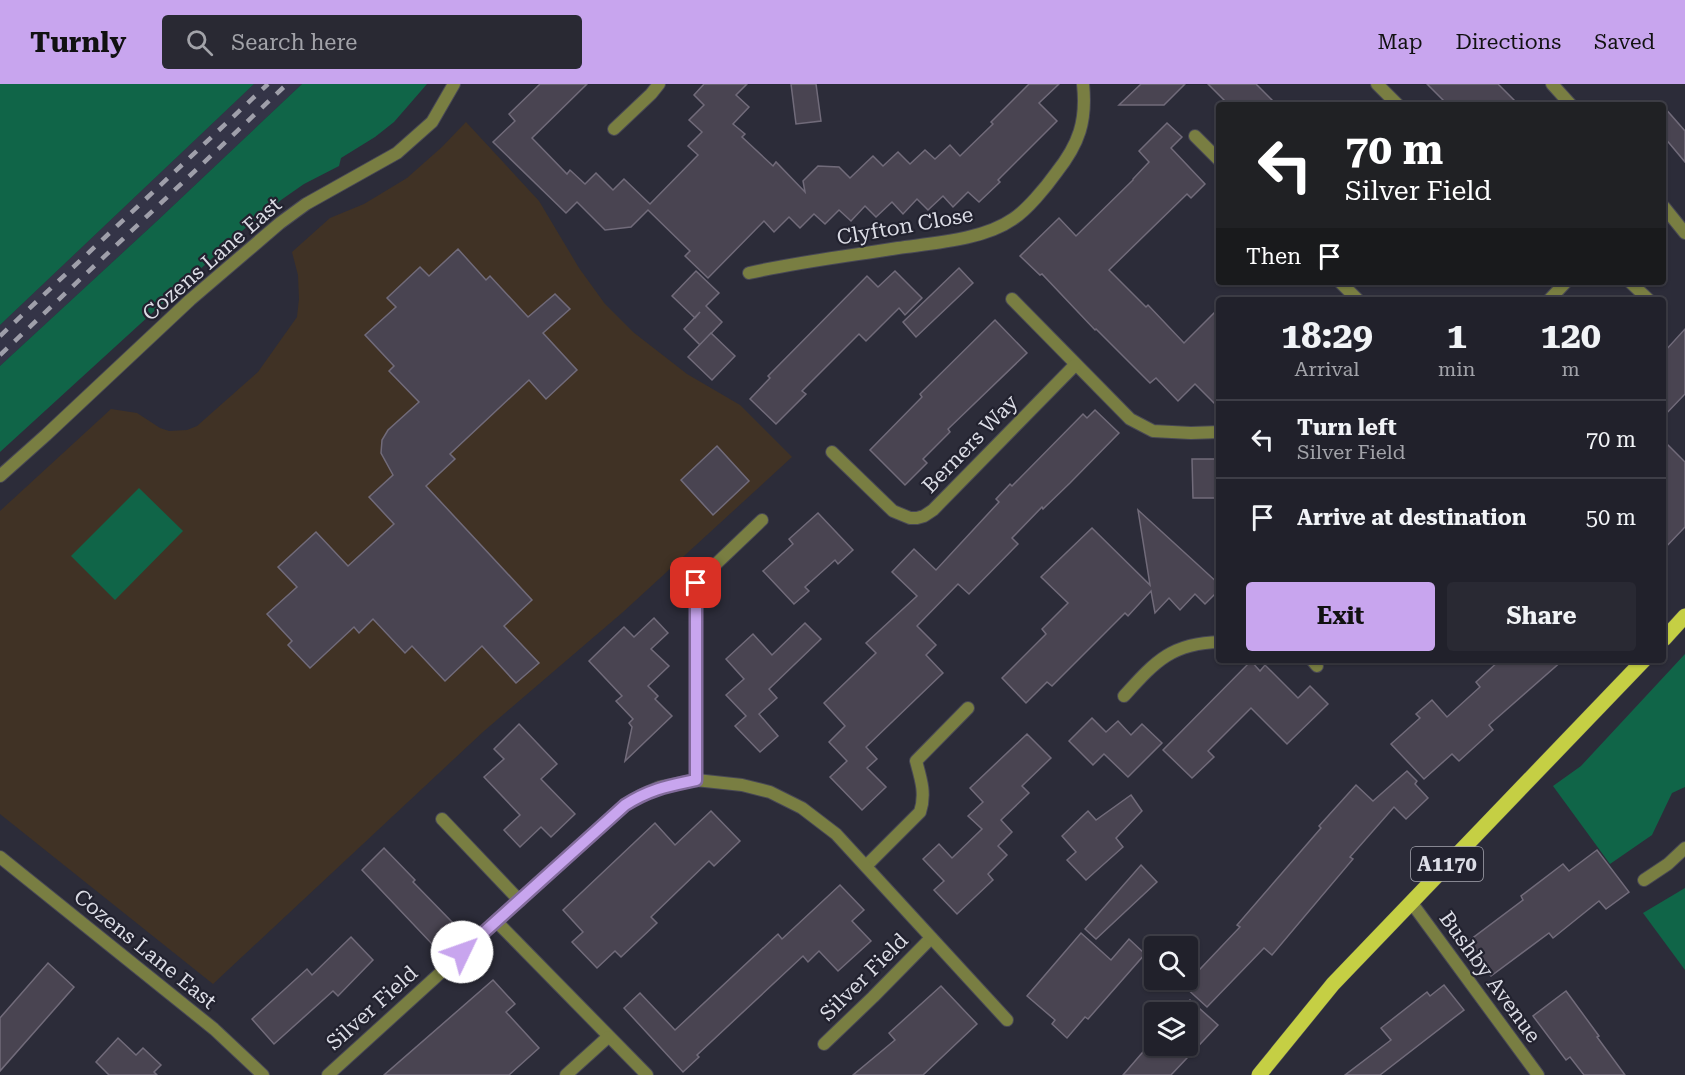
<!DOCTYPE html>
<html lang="en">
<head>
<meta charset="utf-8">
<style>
	body { margin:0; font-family:"Roboto Serif",serif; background:#292933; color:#f1f3f6; height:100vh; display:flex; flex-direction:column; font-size:22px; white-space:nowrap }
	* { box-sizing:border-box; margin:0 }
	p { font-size:20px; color:#a2a3a9 }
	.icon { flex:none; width:33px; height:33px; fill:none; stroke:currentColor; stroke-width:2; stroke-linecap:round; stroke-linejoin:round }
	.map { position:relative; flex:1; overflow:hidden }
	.panel { position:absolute; left:1216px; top:213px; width:450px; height:366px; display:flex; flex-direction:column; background:#21212b; border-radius:6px; box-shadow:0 2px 4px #0004,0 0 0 2px #3e3e47 }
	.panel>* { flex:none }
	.banner { position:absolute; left:1216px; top:18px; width:450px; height:183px; border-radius:6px; box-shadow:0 2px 4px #0004,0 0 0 2px #3e3e47; background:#202124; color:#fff; overflow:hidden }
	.fabs { position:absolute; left:1144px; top:852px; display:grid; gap:12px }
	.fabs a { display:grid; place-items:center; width:54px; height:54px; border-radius:6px; background:#21212b; box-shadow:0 2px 4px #0004,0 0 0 2px #3e3e47; font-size:30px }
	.pin { position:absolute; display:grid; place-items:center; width:51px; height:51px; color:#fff; margin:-26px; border-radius:12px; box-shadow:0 3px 9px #0006 }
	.me { position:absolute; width:66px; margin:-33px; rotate:48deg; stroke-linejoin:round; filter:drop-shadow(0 0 4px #0008) }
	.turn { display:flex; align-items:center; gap:21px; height:126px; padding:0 30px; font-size:27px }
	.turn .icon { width:78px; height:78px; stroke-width:2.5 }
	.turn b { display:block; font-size:42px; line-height:51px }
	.then { display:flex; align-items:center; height:57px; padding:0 30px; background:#0003; gap:12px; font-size:22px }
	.eta { display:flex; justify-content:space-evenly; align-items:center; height:102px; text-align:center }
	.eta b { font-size:36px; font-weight:700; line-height:42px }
	.action { display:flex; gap:12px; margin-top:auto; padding:12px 30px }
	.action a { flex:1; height:69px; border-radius:6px; background:#c8a5ee; color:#111; font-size:24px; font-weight:700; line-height:69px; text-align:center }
	.action a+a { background:#292933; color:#f1f3f6 }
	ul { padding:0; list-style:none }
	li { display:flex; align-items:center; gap:18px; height:78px; padding:0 30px; border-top:2px solid #3e3e47 }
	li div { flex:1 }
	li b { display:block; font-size:22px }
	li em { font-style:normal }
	header { display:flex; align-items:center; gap:36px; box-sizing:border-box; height:84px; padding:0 30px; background:#c8a5ee; color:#111 }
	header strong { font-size:28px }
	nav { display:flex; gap:33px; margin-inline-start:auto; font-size:21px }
	.search { width:420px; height:54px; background:#292933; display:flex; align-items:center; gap:15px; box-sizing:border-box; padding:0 21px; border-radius:6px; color:#a2a3a9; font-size:22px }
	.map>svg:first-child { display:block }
</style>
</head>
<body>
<header>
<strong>Turnly</strong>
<div class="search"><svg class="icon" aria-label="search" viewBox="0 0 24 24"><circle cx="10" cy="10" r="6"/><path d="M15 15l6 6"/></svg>Search here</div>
<nav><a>Map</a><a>Directions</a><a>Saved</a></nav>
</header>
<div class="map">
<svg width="1685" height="991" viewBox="0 0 1685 991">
	<rect width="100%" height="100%" fill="#2c2c39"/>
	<polygon fill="#343447" points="254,0 302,0 157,137 0,282 0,241"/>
	<polygon fill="#403225" points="466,38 539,117 579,184 605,220 633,248 687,290 740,321 792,373 623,528 484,647 213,900 0,730 0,427 111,325 137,329 160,344 169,347 187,346 197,342 258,288 297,233 299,215 298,191 292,168 330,134 364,120 407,94 442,63"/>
	<g fill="#106548">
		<polygon points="0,0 254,0 0,241"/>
		<polygon points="302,0 427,0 394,38 375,53 341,74 339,82 304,100 281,116 243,146 0,368 0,282 157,137"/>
		<polygon points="139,404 183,447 115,516 71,472"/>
		<polygon points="1685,570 1685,703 1672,709 1652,751 1610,780 1553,702 1581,682"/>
		<polygon points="1685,804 1685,886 1643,829"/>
	</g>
	<g fill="#494451" stroke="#716b7a" stroke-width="1.5">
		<polygon points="540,0 587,0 532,54 567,90 570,86 585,100 596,89 613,106 624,95 650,120 698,71 688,62 702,48 689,36 704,21 694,11 704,0 747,0 736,11 749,23 733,40 745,50 742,53 773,82 776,78 805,108 803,97 818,82 839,83 850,94 873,72 883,82 898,68 910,80 925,66 935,75 950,61 960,72 993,40 991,38 1029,0 1059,0 1039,19 1057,37 998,96 1000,98 979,118 968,108 953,123 943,112 928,126 917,115 903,130 892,118 876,133 865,122 851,137 839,126 825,140 814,130 800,144 789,133 774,148 764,137 708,194 685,172 690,167 648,126 631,143 605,146 577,118 566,129 493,58 515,37 509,30"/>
		<polygon points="791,0 816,0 821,37 796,40"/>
		<polygon points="1141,0 1185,0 1164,21 1119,21"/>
		<polygon points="1208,0 1256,0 1277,21 1229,21"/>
		<polygon points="1427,0 1498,0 1519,21 1448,21"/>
		<polygon points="1664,23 1685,47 1685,78 1664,53"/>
		<polygon points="1167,39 1182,53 1171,64 1205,100 1191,114 1187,110 1109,186 1146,223 1148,221 1184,259 1220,223 1220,325 1195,300 1178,317 1156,294 1150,299 1096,245 1095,246 1042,190 1040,191 1020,172 1059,134 1076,152 1133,96 1133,95 1149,78 1139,67"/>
		<polygon points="458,165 486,196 490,192 528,233 555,210 570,225 543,249 577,286 546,315 529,296 450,370 455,375 426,402 532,516 504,542 539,579 516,599 482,562 445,597 412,562 405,569 373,535 359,549 354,543 310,584 288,561 292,557 267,530 297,503 278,483 316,448 348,482 394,440 369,413 393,391 381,369 382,356 388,346 419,318 389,287 394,282 365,251 396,223 387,214 420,183 429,192"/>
		<polygon points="959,184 973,199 916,253 903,238"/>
		<polygon points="696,187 719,209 706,222 722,238 700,261 684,245 700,228 695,234 672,212"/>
		<polygon points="895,187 922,214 905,231 899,224 866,257 859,250 802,307 806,310 776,340 750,315 770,294 768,292 867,192 878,203"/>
		<polygon points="995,236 1027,269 948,345 950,348 923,375 927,379 905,401 870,366 922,313 920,310"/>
		<polygon points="1685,245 1685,310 1664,332 1664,268"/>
		<polygon points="711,249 735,272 712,296 688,273"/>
		<polygon points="1095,326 1119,349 1070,399 1043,425 1042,423 1012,454 1018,460 969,510 958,500 917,542 936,561 926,571 943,589 866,663 877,675 867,684 886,703 862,726 830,693 847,677 829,658 845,642 824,619 876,569 866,559 917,512 892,488 914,465 936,486 999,418 996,415 1010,400 1012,402 1083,330 1087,334"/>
		<polygon points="1664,357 1685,378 1685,443 1664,465"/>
		<polygon points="717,362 749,397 713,431 681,396"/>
		<polygon points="1192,375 1220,375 1220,414 1193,414"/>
		<polygon points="1138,426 1220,501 1220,505 1205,520 1195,510 1180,526 1169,514 1155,529 1151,507 1128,532 1125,529 1052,602 1047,598 1026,619 1002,594 1046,550 1042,545 1068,519 1041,493 1092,444 1150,501"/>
		<polygon points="818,429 853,466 838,480 835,476 805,503 809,507 794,520 763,487 793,460 789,455"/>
		<polygon points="654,534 668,549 651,565 669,582 648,602 658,612 655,615 672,632 625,677 632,643 629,639 633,635 616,617 622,612 589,577 624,543 634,553"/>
		<polygon points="805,539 821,555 769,605 777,614 759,630 778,652 760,668 735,642 746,632 726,611 744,595 726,575 753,550 772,571"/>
		<polygon points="1500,576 1563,576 1489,641 1493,646 1459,677 1452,670 1424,695 1391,660 1420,634 1416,630 1432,616 1447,633 1480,603 1476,598"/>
		<polygon points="1251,577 1260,587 1265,581 1298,614 1310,602 1328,620 1287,660 1251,624 1208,667 1214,673 1192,694 1163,666"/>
		<polygon points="1092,634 1106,648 1118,637 1131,651 1142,640 1162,659 1128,693 1104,670 1093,681 1069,657"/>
		<polygon points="519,640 557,680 541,695 575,730 551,753 541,743 520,763 504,746 520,731 484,693 504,675 494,665"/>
		<polygon points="1027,650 1051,674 1022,702 1029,709 1001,736 1012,748 998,762 1007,771 988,790 993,796 957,830 934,806 944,797 923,775 939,760 952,774 982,745 968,732 983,718 970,704"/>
		<polygon points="1407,687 1417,697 1415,700 1428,714 1406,735 1394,723 1350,773 1353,775 1272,871 1264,864 1207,923 1184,902 1240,843 1237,841 1321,744 1319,742 1356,701 1373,717"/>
		<polygon points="1131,711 1142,727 1116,754 1123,763 1086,796 1067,776 1076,768 1062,752 1088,727 1096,736"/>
		<polygon points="711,727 740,757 714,782 709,777 651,833 657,839 621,873 615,867 597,884 572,858 583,848 563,826 655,739 675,761"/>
		<polygon points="384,764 415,796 413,798 453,839 432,860 362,786"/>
		<polygon points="1597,766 1629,808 1606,825 1599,817 1553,854 1549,849 1491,892 1466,859 1523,816 1521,812 1563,780 1569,787"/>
		<polygon points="1141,781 1157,798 1096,855 1085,845"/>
		<polygon points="840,801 864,826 852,837 871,857 838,887 819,867 808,878 803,872 697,971 699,973 683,988 624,924 640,909 675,946 778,850 782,855"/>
		<polygon points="1081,849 1111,876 1129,855 1145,870 1088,935 1085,933 1067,954 1052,940 1055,936 1027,912"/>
		<polygon points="351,853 373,876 338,912 333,907 274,960 252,935 307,885 312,891"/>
		<polygon points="48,879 74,903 0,987 0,934"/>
		<polygon points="493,896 515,920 506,928 539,964 509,991 384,991"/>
		<polygon points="1444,901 1464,926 1380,991 1345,991 1391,956 1381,944 1427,908 1430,912"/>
		<polygon points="941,902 977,940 923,991 853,991 895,956 889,949"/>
		<polygon points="1566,907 1599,952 1597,953 1625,991 1584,991 1570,973 1566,976 1533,932"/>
		<polygon points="1190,916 1218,941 1171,991 1123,991 1155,954 1155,962 1188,962 1188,928 1178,928"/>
		<polygon points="118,954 136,971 143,964 161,981 154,988 157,991 109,991 96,978"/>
	</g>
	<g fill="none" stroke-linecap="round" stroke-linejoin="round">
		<g stroke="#484855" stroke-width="14">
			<g id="street">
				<polyline points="1377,0 1398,21"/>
				<polyline points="1552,0 1571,21"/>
				<polyline points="614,45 651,10 659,0"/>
				<polyline points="1195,52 1220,77"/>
				<polyline points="1664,123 1685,149"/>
				<path d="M749,189C798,178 848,172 898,164C933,159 983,156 1013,135C1027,126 1046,103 1056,89C1079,60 1087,37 1083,0"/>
				<polyline points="1340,198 1358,216"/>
				<polyline points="1630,198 1649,216"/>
				<polyline points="1012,215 1130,335 1153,347 1191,349 1220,348"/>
				<polyline points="1549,216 1566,198"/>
				<polyline points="832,368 893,427 910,434 917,434 924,432 933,426 1075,281"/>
				<polyline points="0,392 46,351 190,216 280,139 306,120 397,69 432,38 454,0"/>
				<polyline points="1312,576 1317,582"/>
				<path d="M1124,612C1155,578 1171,559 1220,558"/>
				<polyline points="696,696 696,499 762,436"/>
				<polyline points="442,735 520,817"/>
				<polyline points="0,773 214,945 263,991"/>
				<path d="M866,782L920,728C926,710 921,695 916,677L968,624"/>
				<polyline points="1644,796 1668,780 1685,764"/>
				<polyline points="1411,818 1538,991"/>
				<polyline points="496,837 647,991"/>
				<polyline points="824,960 873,913 931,854"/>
				<polyline points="328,991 625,721 640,712 660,703 696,696 742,701 770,708 802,724 836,750 1007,936"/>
				<polyline points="566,991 608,953"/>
			</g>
		</g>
		<g stroke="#484855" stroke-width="16">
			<g id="primary">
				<polyline points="1664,555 1685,532"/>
				<polyline points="1259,991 1333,900 1644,576"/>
			</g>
		</g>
		<use href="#street" stroke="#797e42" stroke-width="12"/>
		<use href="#primary" stroke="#c5cf44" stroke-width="15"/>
		<g stroke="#9f9faa" stroke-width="4.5" stroke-dasharray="10 10" stroke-linecap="butt">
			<polyline points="0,252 268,0"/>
			<polyline points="0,271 287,0"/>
		</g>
	</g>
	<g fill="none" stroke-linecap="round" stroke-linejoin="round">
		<g stroke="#826b9b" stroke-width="15">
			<path id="route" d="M462,868L625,721C650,705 668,702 696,696V499"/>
		</g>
		<use href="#route" stroke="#c8a5ee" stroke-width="10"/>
	</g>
	<g text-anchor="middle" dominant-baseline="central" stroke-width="4.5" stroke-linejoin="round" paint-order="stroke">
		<rect fill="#22222f" stroke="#a4a4ae" stroke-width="1.5" x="1411" y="763" width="72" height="34" rx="4.5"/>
		<g font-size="20" font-weight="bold" fill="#dbdce5">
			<text x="1447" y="780">A1170</text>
		</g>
		<g font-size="21" fill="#dbdce5" stroke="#22222f">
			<text transform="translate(905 142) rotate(-10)">Clyfton Close</text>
			<text transform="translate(212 175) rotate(-41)">Cozens Lane East</text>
			<text transform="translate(970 360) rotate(-46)">Berners Way</text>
			<text transform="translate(145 865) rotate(39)">Cozens Lane East</text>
			<text transform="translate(864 893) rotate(-45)">Silver Field</text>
			<text transform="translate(1490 893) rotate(54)">Bushby Avenue</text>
			<text transform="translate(372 924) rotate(-42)">Silver Field</text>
		</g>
	</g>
</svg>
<div class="fabs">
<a><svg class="icon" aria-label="search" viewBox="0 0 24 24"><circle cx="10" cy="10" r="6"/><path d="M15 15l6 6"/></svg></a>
<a><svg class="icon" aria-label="layers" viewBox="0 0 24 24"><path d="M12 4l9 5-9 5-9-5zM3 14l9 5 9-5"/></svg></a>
</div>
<div class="pin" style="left:696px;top:499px;background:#d93025"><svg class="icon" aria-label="arrive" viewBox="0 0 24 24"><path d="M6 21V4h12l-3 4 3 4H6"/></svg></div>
<svg class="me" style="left:462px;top:868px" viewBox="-20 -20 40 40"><circle r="19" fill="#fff"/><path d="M0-13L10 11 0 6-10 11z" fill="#c8a5ee"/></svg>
<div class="banner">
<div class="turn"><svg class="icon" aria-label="left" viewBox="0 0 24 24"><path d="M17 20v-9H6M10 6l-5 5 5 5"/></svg><div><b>70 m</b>Silver Field</div></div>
<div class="then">Then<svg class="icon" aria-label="arrive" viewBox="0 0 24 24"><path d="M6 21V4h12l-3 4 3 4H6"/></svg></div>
</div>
<section class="panel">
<div class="eta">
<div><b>18:29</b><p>Arrival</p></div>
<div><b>1</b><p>min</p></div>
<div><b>120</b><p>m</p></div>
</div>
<ul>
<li><svg class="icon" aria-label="left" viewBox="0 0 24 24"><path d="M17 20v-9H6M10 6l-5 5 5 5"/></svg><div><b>Turn left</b><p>Silver Field</p></div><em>70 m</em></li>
<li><svg class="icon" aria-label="arrive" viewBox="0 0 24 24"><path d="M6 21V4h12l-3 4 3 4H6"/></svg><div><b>Arrive at destination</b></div><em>50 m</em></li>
</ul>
<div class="action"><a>Exit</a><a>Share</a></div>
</section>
</div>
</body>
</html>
